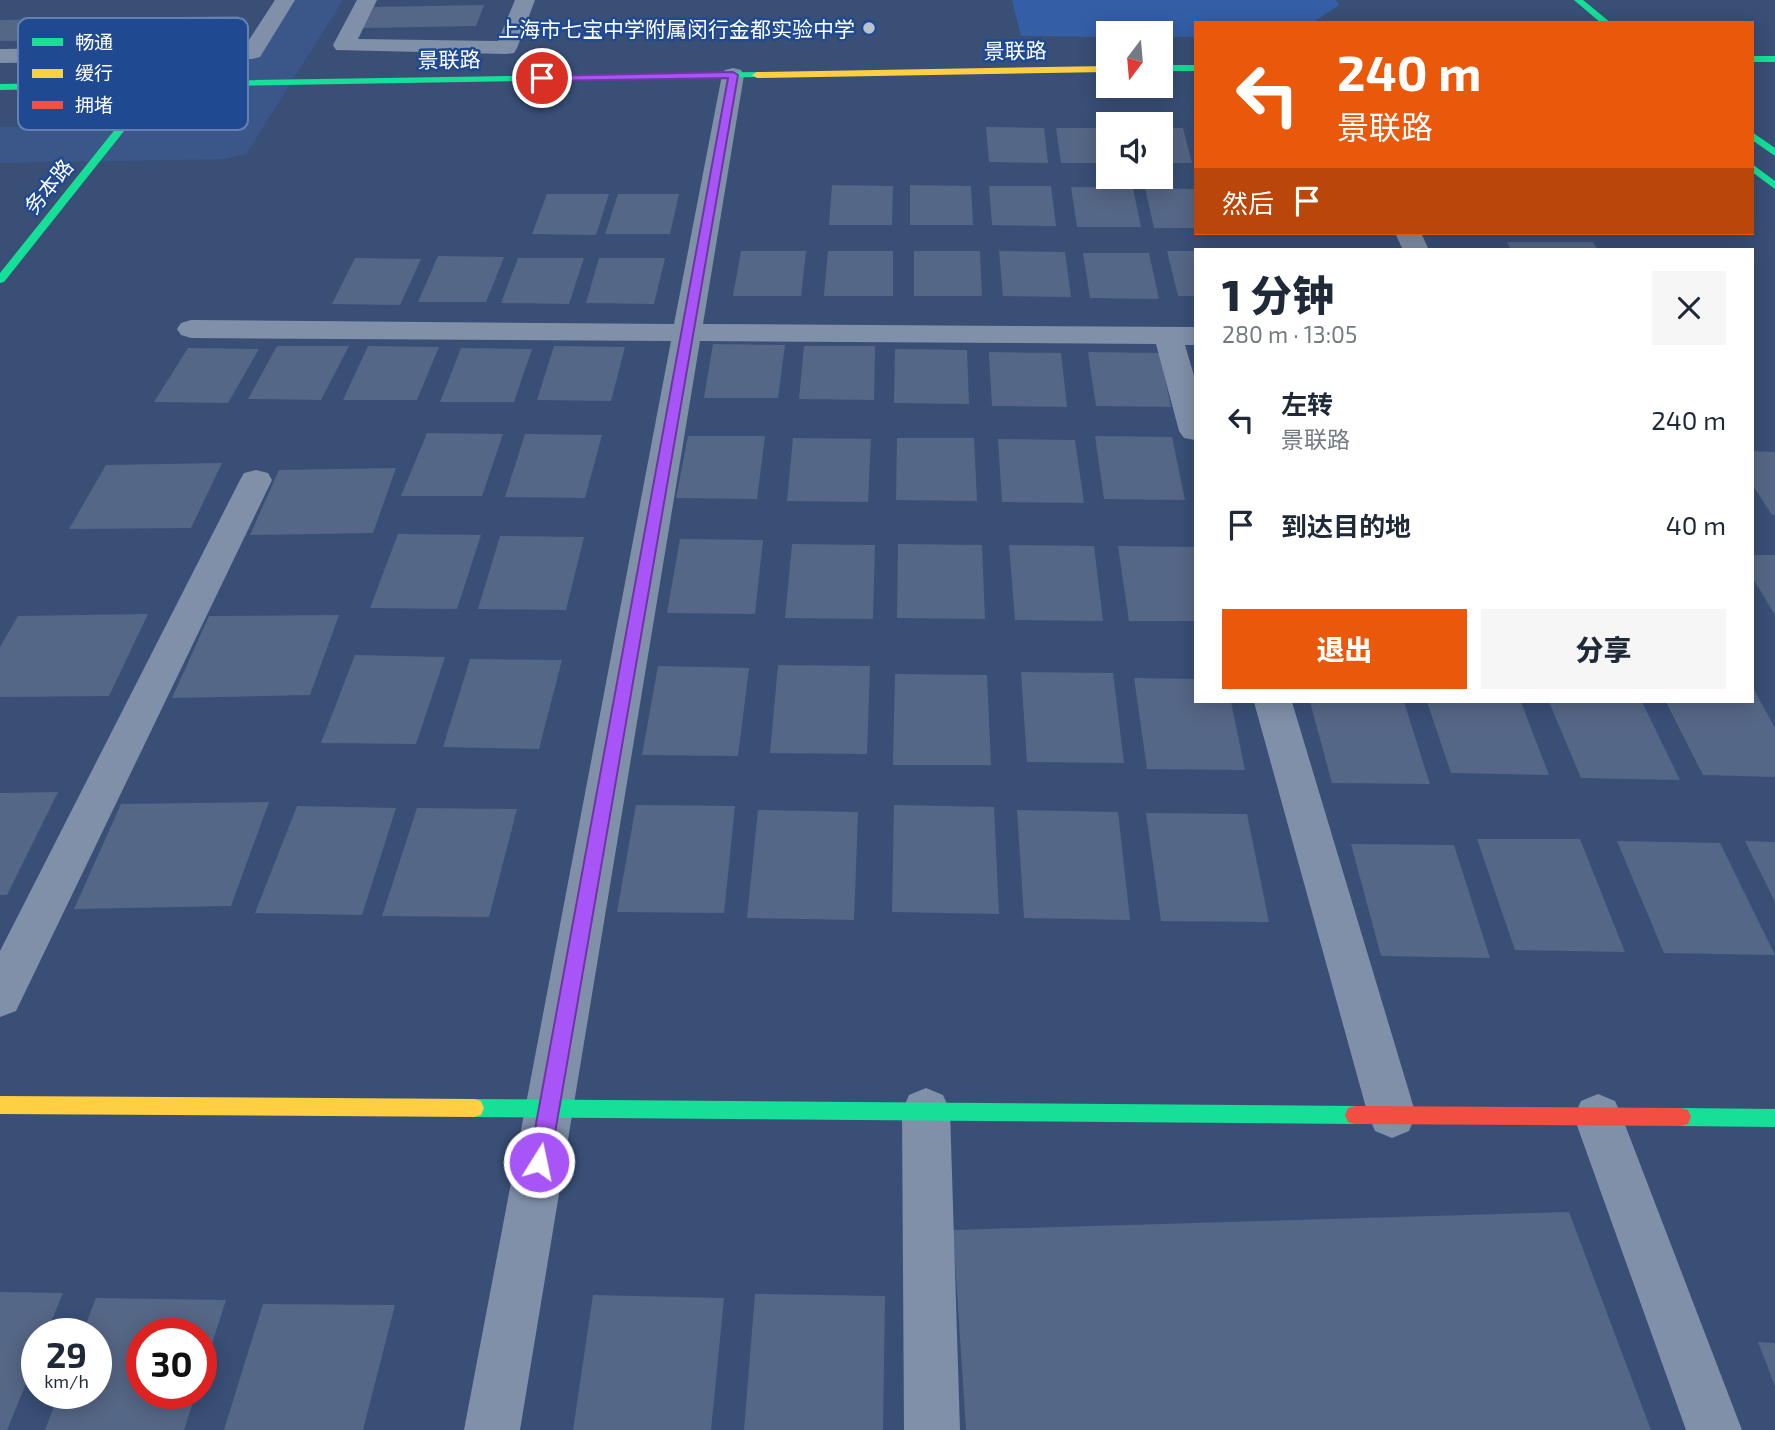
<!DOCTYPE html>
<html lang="zh">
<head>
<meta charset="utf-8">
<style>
	body { margin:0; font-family:"Exo 2","Noto Sans SC",sans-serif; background:#f6f6f7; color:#1f2937; height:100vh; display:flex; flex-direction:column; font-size:26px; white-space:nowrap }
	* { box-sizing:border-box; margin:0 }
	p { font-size:23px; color:#747a83 }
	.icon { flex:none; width:38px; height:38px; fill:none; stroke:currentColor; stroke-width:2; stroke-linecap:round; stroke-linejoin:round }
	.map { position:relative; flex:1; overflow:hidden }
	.sheet { position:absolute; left:1194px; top:248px; width:560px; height:455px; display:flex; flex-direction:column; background:#fff; border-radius:0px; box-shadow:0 4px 18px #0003 }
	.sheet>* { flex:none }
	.banner { position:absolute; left:1194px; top:21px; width:560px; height:214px; border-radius:0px; box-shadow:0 4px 18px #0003; background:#ea580c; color:#fff; overflow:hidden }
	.needle { width:46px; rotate:196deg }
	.buttons { position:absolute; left:1096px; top:21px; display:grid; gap:14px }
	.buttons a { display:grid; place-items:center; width:77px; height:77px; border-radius:0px; background:#fff; box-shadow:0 4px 18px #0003; font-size:35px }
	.speed { position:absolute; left:21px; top:1318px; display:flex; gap:14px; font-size:35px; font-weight:700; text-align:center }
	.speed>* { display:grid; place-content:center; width:91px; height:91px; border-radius:50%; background:#fff; box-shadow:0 4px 18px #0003; line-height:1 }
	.speed small { font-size:18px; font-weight:400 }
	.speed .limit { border:10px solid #d22; background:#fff; color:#111 }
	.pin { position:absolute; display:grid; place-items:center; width:60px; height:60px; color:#fff; margin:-30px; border:4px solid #fff; border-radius:50%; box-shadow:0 2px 7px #0007 }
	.me { position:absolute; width:77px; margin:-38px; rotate:10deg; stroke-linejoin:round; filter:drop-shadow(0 0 5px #0008) }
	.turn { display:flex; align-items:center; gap:24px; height:147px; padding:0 28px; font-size:32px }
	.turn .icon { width:91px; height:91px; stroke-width:2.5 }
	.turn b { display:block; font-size:49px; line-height:60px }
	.then { display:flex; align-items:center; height:66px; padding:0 28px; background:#0003; gap:14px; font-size:26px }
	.round { display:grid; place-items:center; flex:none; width:74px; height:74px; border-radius:0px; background:#f6f6f7 }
	.headline { display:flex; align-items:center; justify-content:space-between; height:119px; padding:0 28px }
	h1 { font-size:42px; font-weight:800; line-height:52px }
	.button { display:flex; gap:14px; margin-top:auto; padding:14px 28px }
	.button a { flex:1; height:80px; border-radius:0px; background:#ea580c; color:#fff; font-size:28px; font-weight:800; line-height:80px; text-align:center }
	.button a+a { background:#f6f6f7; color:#1f2937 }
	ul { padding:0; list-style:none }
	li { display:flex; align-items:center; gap:21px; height:105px; padding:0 28px }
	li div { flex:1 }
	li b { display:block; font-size:26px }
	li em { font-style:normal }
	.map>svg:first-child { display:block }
</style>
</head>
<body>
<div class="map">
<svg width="1775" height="1430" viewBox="0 0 1775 1430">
	<rect width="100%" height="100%" fill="#394f76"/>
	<polygon fill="#345fa6" points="1012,0 1336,0 1339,5 1312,23 1195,23 1195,37 1160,37 1160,33 1108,33 1108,37 1021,36"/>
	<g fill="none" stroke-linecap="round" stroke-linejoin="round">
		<polygon fill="#3b578a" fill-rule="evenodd" points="291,0 343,0 246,154 224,159 0,163 0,127 206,123"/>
	</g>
	<g fill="#556786">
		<polygon points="484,5 476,26 363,28 374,7"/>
		<polygon points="239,16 224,38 0,41 0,20"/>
		<polygon points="986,127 1044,128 1048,163 989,162"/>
		<polygon points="1056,128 1108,128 1108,163 1061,163"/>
		<polygon points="1160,128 1183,128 1192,163 1160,163"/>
		<polygon points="832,185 893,186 892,225 829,225"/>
		<polygon points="910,185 971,186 973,225 910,225"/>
		<polygon points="989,186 1051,186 1056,226 992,225"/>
		<polygon points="1071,187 1133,188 1141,227 1077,227"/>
		<polygon points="1145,188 1195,189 1195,228 1154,228"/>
		<polygon points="547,194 609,194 596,235 532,234"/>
		<polygon points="618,194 679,194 670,234 605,234"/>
		<polygon points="1507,242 1593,242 1598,250 1511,250"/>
		<polygon points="741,251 806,251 801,296 733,296"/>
		<polygon points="828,251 893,251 893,296 824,296"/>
		<polygon points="914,251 980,251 982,296 914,296"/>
		<polygon points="999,251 1065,252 1071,297 1003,296"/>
		<polygon points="1167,251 1195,251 1195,296 1178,296"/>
		<polygon points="1083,253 1149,253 1159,299 1090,298"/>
		<polygon points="438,256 504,257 486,302 418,302"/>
		<polygon points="355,258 421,259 400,305 332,304"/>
		<polygon points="518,258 584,258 569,304 501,303"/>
		<polygon points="599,258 665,258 654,304 586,303"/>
		<polygon points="713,344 785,345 778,398 704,398"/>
		<polygon points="277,346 349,346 321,400 248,399"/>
		<polygon points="368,346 439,347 417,400 343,400"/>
		<polygon points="554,346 625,347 611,401 537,400"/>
		<polygon points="804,346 875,346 874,400 799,399"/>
		<polygon points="188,348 259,349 228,403 154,402"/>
		<polygon points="461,348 532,349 514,402 440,402"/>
		<polygon points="895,349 967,350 969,404 894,403"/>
		<polygon points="989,352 1061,353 1067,407 992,406"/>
		<polygon points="1088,352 1160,353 1171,407 1096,406"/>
		<polygon points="427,433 503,434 482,496 401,496"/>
		<polygon points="525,434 602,435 585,498 505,497"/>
		<polygon points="688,436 765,436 757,499 676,498"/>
		<polygon points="1095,436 1172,437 1185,500 1104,499"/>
		<polygon points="793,438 871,439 868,502 787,501"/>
		<polygon points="897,438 974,438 977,501 896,500"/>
		<polygon points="998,439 1075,440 1084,503 1002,502"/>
		<polygon points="1752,451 1775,452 1775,515 1772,515 1752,484"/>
		<polygon points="222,463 191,528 69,529 106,465"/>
		<polygon points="396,468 373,533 250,535 279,470"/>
		<polygon points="398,534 481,535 457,609 370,608"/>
		<polygon points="500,536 584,537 566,610 478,609"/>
		<polygon points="680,539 763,540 755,614 667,613"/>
		<polygon points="792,544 875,545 873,619 785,618"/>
		<polygon points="898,544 982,545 985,619 897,618"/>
		<polygon points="1009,545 1094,546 1103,621 1015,620"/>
		<polygon points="1118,546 1195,547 1195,621 1129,621"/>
		<polygon points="1752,555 1775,555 1775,615 1752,577"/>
		<polygon points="148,614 109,696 0,697 0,647 18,616"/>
		<polygon points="339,615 310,695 172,698 209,616"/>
		<polygon points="355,655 445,657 416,744 321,743"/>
		<polygon points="470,659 562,660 539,749 443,747"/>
		<polygon points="778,665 870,666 867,754 770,753"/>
		<polygon points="658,666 749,668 738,756 642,755"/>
		<polygon points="1021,672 1113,673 1124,763 1027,762"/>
		<polygon points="895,674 987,675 991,765 893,765"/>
		<polygon points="1134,678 1195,679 1195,702 1231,702 1245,770 1147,769"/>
		<polygon points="1752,686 1775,728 1775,777 1703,775 1666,702 1752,702"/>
		<polygon points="1310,702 1404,702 1430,784 1332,783"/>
		<polygon points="1427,702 1521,702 1549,775 1451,773"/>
		<polygon points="1549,702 1642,702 1680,780 1581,778"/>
		<polygon points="58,792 7,895 0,895 0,793"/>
		<polygon points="269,802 231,906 74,909 121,804"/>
		<polygon points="636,805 735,806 724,913 617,912"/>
		<polygon points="894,805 994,807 999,914 892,912"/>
		<polygon points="297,806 396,808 362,915 255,913"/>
		<polygon points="417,808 517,809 489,917 382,916"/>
		<polygon points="758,810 858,812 854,920 747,918"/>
		<polygon points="1017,810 1118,812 1130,920 1024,918"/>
		<polygon points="1146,813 1247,814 1269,922 1161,921"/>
		<polygon points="1477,839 1580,839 1625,952 1515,950"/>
		<polygon points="1617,841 1720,843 1775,955 1664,953"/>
		<polygon points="1745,841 1775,842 1775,902"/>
		<polygon points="1351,844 1454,845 1490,958 1381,956"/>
		<polygon points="1569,1212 1651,1430 966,1430 953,1230"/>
		<polygon points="0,1292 63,1293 46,1334 37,1334 37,1357 7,1430 0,1430"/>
		<polygon points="755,1294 885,1296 883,1430 744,1430"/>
		<polygon points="593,1295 724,1298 711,1430 573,1430"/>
		<polygon points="96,1298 226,1300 202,1375 201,1334 142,1334 142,1393 196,1393 184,1430 45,1430 59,1393 96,1393 96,1334 82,1334"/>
		<polygon points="263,1304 395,1305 363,1430 224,1430"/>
		<polygon points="1758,1342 1775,1343 1775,1386"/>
	</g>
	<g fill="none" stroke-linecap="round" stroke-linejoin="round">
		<g fill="#8090a9" fill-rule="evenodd">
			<polygon points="275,0 295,0 260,57 252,59 0,63 0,49 245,46"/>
			<polygon points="357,0 377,0 358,39 498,41 515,0 535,0 517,48 514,53 506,54 336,50 333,45"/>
			<polygon points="733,68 741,70 744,75 703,324 1195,327 1195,345 1185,345 1195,379 1195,440 1184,438 1179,431 1156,344 700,341 520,1430 464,1430 671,341 191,338 181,335 177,329 181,323 191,320 674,324 722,75 725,70"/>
			<polygon points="1395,233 1421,233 1429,250 1403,250"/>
			<polygon points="256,470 268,473 272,480 16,1011 0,1017 0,951 240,480 244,473"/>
			<polygon points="1254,702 1292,702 1416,1115 1409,1131 1392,1138 1375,1131 1368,1115"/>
			<polygon points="926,1088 943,1095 950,1111 960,1430 904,1430 902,1111 909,1095"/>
			<polygon points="1598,1094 1615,1101 1622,1117 1742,1430 1686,1430 1574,1117 1581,1101"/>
		</g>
		<g fill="#16e098" fill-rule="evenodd">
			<polygon points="1574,0 1583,0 1611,23 1601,23"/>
			<rect x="1752" y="56" width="23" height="6"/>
			<rect x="1160" y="65" width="35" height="6"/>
			<polygon points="757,72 760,73 760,77 159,87 4,282 0,283 0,273 149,87 0,90 0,84"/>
			<polygon points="1752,132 1775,148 1775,156 1752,140"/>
			<polygon points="1752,164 1775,181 1775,189 1752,172"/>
			<polygon points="474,1099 1355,1106 1362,1108 1365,1115 1362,1122 1355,1124 474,1117 467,1115 464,1108 467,1101"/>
			<polygon points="1681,1108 1775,1109 1775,1127 1681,1126 1674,1124 1671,1117 1674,1110"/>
		</g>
		<g fill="#ffcf43" fill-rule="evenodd">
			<polygon points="1108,66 1108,72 757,78 752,75 757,72"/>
			<polygon points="0,1096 474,1099 481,1101 484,1108 481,1115 474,1117 0,1114"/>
		</g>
		<polygon fill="#f24e42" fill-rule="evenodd" points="1355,1106 1681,1108 1688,1110 1691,1117 1688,1124 1681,1126 1355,1124 1348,1122 1345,1115 1348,1108"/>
	</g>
	<polygon fill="#a855f7" stroke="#6d37a1" stroke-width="2" points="733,72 738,75 550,1162 547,1169 539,1172 532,1169 529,1162 728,78 542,81 538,78 542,76"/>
	<circle fill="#bac1cf" stroke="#1f4990" stroke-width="2.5" cx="869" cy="28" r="7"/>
	<g text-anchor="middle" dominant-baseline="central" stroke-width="5" stroke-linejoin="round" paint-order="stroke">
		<g font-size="21" fill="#fff" stroke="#1f4990" text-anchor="end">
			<text x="855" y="28">上海市七宝中学附属闵行金都实验中学</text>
		</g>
		<g font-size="21" fill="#fff" stroke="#1f4990">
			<text transform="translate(1015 50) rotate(-1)">景联路</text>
			<text transform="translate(449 59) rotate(-1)">景联路</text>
			<text transform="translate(48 186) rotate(-51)">务本路</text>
		</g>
	</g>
	<rect x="18" y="18" width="230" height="112" rx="10" fill="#1f4990" stroke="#6280b1" stroke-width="2"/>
	<rect x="32" y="38" width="31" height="8" fill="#16e098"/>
	<rect x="32" y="69" width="31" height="9" fill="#ffcf43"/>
	<rect x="32" y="101" width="31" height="8" fill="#f24e42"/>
	<g font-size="19" fill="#fff">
		<text x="75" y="49">畅通</text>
		<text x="75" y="80">缓行</text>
		<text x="75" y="112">拥堵</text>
	</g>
</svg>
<div class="buttons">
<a><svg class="needle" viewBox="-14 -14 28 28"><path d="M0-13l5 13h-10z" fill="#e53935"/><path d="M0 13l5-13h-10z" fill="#747a83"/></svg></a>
<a><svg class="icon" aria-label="sound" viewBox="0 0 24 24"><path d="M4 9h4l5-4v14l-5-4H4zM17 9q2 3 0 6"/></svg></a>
</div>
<div class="speed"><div>29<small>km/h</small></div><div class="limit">30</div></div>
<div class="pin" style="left:542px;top:78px;background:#d93025"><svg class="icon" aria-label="arrive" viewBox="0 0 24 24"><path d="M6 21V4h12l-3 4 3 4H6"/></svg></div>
<svg class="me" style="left:539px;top:1162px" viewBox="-20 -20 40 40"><circle r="17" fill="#a855f7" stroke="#fff" stroke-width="3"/><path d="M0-11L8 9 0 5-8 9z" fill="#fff"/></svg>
<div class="banner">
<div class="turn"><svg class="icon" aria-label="left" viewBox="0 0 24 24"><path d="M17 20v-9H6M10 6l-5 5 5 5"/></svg><div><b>240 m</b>景联路</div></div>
<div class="then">然后<svg class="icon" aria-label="arrive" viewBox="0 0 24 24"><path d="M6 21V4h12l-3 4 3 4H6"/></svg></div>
</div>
<section class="sheet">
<div class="headline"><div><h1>1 分钟</h1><p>280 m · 13:05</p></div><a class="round"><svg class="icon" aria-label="close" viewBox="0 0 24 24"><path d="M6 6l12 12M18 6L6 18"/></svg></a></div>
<ul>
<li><svg class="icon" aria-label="left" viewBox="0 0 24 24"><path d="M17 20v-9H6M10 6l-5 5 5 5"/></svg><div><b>左转</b><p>景联路</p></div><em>240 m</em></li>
<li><svg class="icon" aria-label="arrive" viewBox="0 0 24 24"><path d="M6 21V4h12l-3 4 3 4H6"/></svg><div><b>到达目的地</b></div><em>40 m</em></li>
</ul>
<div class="button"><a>退出</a><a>分享</a></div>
</section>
</div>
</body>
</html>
